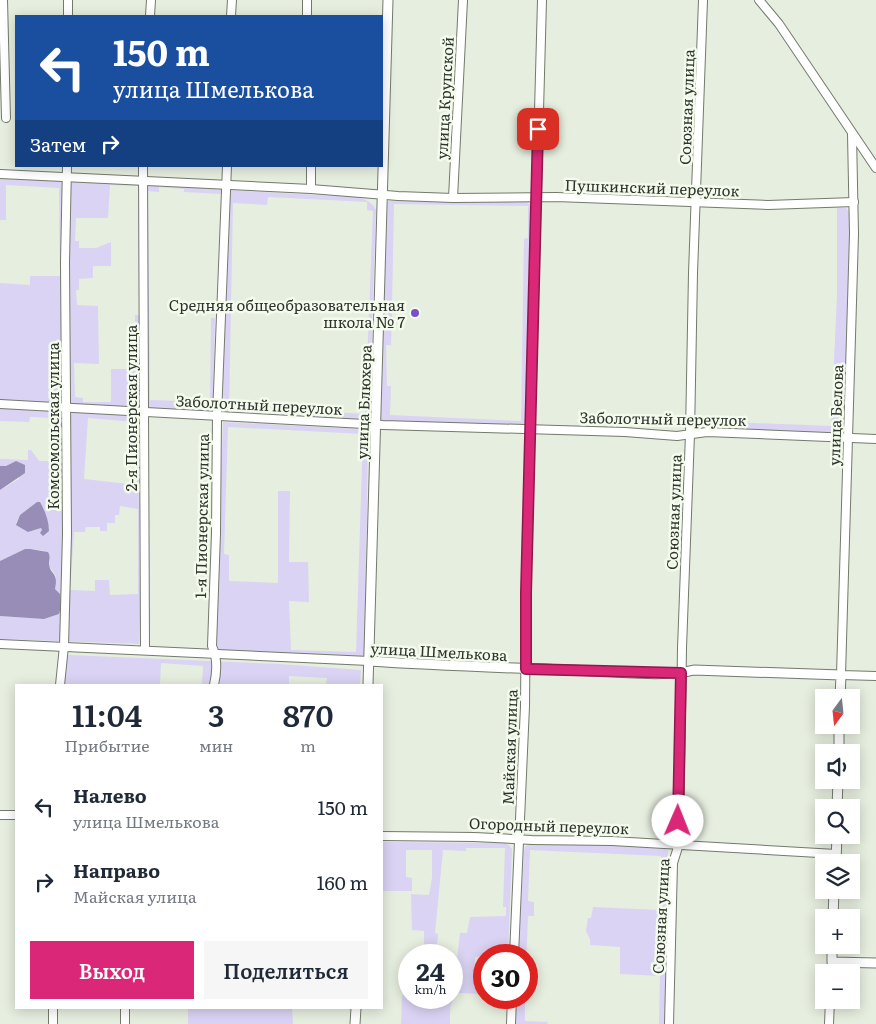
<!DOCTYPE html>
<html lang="ru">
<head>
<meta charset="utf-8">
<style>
	body { margin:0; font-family:Literata,serif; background:#f6f6f7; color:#1f2937; height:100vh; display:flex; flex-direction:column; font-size:19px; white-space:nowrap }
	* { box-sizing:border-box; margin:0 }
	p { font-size:16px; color:#747a83 }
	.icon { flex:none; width:28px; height:28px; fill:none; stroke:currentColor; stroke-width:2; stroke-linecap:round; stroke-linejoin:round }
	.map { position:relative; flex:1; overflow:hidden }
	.details { position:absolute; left:15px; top:684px; width:368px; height:325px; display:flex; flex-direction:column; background:#fff; border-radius:0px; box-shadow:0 2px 12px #0003 }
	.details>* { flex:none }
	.hud { position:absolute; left:15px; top:15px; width:368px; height:152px; border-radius:0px; box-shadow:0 2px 12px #0003; background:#1a4fa0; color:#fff; overflow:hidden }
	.needle { width:32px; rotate:195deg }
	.controls { position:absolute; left:815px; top:689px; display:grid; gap:10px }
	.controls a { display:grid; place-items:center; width:45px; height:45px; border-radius:0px; background:#fff; box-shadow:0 2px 12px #0003; font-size:25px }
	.speed { position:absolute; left:398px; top:944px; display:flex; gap:10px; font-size:25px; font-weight:700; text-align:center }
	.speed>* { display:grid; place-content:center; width:65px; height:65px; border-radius:50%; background:#fff; box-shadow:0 2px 12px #0003; line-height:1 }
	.speed small { font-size:12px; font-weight:400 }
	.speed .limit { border:8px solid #d22; background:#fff; color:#111 }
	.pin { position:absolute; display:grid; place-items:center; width:42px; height:42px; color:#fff; margin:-21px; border-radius:10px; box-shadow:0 2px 8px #0006 }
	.me { position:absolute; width:55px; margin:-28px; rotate:1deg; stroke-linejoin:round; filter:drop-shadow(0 0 4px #0008) }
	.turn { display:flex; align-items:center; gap:18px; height:105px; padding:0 15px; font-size:22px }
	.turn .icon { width:65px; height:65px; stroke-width:2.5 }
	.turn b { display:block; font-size:35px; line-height:42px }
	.then { display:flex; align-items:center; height:48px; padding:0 15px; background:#0003; gap:10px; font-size:19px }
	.eta { display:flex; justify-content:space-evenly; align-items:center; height:85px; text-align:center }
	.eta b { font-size:30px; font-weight:600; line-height:35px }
	.action { display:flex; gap:10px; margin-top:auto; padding:10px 15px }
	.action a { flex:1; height:58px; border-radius:0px; background:#db2777; color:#fff; font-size:20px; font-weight:600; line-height:58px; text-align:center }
	.action a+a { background:#f6f6f7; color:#1f2937 }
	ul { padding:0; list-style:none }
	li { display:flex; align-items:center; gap:15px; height:75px; padding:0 15px }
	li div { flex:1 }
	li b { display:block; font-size:19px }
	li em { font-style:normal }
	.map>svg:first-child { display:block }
</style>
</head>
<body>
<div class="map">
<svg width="876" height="1024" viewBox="0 0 876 1024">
	<rect width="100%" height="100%" fill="#e6eedf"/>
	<g fill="#dad3f3" fill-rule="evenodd">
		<polygon points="0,178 63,181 61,405 0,400 0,283 30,285 30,276 60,276 59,188 6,185 6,220 0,220"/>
		<path d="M72,182L141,184L140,408L68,405L67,280L70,183ZM110,185L138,186L139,315H135V333H137L136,369H111V402H83V398L75,397L74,363L99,364L98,306L77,305L76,290H79V279L93,278V266H111V242L96,248H79V241H75L76,218H108Z"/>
		<polygon points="147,185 221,189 221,194 184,192 184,189 159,187 159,192 148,191 150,400 210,402 211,318 215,318 213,412 145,409"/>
		<path d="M229,190L355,197C364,199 372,201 376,210L369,421L300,418V410L365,414L373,211L367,210V202L268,197L267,205L233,203L229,411L290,414V417L223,412L222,404Z"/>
		<polygon points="389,201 524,201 529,203 531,210 531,241 526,427 379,421 382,313 392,313 391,345 386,345 387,386 391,386 390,415 521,421 524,239 528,238 528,206 394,204 392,306 383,306 386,204"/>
		<polygon points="837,208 846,208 850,214 844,426 842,432 837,434 702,428 702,421 831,426 837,296"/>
		<path d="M0,407L138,415L140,616L139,644L0,639V616L44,619L59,614L61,600L55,589L56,576L49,566L50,556L48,552C25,546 20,552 0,561V490L19,479L16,461L6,466H0V459L28,460V450H31L39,461H54L53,418L30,417L29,422L0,421ZM88,418L135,422L137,485L84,479ZM37,502L40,503L43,508L49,528L42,530L41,528L28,532L16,523L20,515ZM120,506L138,509V594L110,595L109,580H95V591L70,590L74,532H85L86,527H100V531H107V523H115V515H119Z"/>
		<path d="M223,422L361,429L368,433L365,653L364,656L361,657L219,651L215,643ZM228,427L363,434L356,652L291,650L289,601L309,602L308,562H289L290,491H278V583L229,581V555L224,554Z"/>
		<polygon points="69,655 279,664 361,670 360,685 326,685 327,678 289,676 289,685 202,685 203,666 161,663 160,685 64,685 66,656"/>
		<path d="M381,842L505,843L508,844L512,849L508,955L475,957L474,980H484V994L458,993C449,1002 450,1012 450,1024H401L402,995H409V998H451V978H455L460,933H467L470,917L506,916V907H503L505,848H466V851L443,850L435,933L438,934L436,955H424V931L412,930L411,894L429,895L432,878V850H406V877L412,878V891H381Z"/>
		<polygon points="529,844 654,847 663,848 668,851 665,1024 659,1024 660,976 620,974 620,947 590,945 590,939 586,931 588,918 591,918 593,907 660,910 661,856 530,850 528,901 534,902 534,916 528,916 526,966 526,955 518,955 524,851 525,847"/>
		<polygon points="516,998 525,998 525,1021 548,1022 547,1024 514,1024"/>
		<polygon points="188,1008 292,1008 293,1024 188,1024"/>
	</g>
	<g fill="#978db6">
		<polygon points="16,461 25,465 25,473 0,490 0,466 6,466"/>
		<path d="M37,502H40C45,511 49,521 49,531L43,536L40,533L42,530L41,528L28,532L16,525L20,515Z"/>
		<path d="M25,549H30L48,552C51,557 49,559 49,564C50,575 59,572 55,589L60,594L61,607L59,614L44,619L0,616V561Z"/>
	</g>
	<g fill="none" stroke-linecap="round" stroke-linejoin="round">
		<g stroke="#737a6d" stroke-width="10">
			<g id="minor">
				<polyline points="3,0 6,118"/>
				<polyline points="307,0 307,16"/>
				<polyline points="759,0 779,24 876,168"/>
				<polyline points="68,16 68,0"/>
				<polyline points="150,16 151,0"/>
				<polyline points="231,16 232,0"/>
				<polyline points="852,134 854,234 841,675 876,676"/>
				<polyline points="143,166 145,650"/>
				<polyline points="311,166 311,189"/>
				<polyline points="0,174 311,189 398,196 453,198 556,197 768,205 854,202"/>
				<polyline points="453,198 463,0"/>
				<polyline points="0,404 383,425 625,432 677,436 707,432 876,439"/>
				<polyline points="0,644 369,661"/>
				<polyline points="60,685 64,646 67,534 65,262 67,166"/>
				<path d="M214,685C217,672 218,659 212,646L216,533L217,416L227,166"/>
				<polyline points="0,815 16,815"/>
				<polyline points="381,836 474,837 532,840 612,841 836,854"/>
				<polyline points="514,955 525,706 526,593 542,0"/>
				<polyline points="831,972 832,962"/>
				<polyline points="53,1024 53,1008"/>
				<polyline points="125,1024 125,1008"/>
				<polyline points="511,1024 512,998"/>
				<polyline points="669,1024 673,863 679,844 682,648 690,434 693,273 703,0"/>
				<polyline points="829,1024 830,1000"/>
			</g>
		</g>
		<g stroke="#737a6d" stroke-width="11">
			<g id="tertiary">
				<path d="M369,661C443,666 518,668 592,671C622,672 667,677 694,670L841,675L840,698"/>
				<polyline points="368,685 388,0"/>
				<polyline points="839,752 839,725"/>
				<polyline points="837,808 838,780"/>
				<polyline points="836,862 837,835"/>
				<polyline points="833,918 834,890"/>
				<polyline points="832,945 832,962 876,963"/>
				<polyline points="355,1024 356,1008"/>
			</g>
		</g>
		<use href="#minor" stroke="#fff" stroke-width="8"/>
		<use href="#tertiary" stroke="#fff" stroke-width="9"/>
	</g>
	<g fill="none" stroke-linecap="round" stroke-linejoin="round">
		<g stroke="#8e194d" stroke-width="12">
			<polyline id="route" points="538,129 526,593 526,669 681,673 678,821"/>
		</g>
		<use href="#route" stroke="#db2777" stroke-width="9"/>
	</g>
	<circle fill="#7a50ca" stroke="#f3fbec" stroke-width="2" cx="415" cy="313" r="5"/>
	<g text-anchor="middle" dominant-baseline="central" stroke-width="5" stroke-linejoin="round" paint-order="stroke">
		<g font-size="15" fill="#2f322d" stroke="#f3fbec">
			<text transform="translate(444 98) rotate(-87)">улица Крупской</text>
			<text transform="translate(686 107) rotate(-88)">Союзная улица</text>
			<text transform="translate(652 187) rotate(2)">Пушкинский переулок</text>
			<text transform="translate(363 402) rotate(-88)">улица Блюхера</text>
			<text transform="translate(259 404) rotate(3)">Заболотный переулок</text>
			<text transform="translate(130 408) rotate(-90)">2-я Пионерская улица</text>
			<text transform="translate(835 415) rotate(-88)">улица Белова</text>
			<text transform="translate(663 418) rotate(1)">Заболотный переулок</text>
			<text transform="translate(52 426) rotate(-90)">Комсомольская улица</text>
			<text transform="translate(673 512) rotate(-88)">Союзная улица</text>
			<text transform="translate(201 516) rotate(-89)">1-я Пионерская улица</text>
			<text transform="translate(439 651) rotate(3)">улица Шмелькова</text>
			<text transform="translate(509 747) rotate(-88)">Майская улица</text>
			<text transform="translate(549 825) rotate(2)">Огородный переулок</text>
			<text transform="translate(660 916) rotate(-87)">Союзная улица</text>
		</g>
		<g font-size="15" fill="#2f322d" stroke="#f3fbec" text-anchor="end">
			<text x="405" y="304">Средняя общеобразовательная<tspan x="405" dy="17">школа № 7</tspan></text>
		</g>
	</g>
</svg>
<div class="controls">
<a><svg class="needle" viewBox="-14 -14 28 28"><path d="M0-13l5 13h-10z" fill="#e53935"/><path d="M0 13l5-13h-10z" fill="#747a83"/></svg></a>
<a><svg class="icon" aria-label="sound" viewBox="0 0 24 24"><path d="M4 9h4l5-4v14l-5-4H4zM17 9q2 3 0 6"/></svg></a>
<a><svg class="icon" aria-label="search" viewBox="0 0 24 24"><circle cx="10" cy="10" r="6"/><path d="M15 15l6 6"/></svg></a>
<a><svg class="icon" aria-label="layers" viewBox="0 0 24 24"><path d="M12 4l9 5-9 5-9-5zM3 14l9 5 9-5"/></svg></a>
<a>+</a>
<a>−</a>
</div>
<div class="speed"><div>24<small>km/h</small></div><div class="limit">30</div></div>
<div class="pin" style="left:538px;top:129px;background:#d93025"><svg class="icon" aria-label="arrive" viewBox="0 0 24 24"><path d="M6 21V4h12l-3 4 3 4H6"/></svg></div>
<svg class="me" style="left:678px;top:821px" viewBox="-20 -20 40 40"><circle r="19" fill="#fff"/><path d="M0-13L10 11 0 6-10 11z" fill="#db2777"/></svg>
<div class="hud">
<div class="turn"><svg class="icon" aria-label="left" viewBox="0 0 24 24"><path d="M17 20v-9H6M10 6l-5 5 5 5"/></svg><div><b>150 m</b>улица Шмелькова</div></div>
<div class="then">Затем<svg class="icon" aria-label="right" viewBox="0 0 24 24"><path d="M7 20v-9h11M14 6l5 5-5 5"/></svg></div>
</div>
<section class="details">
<div class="eta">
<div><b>11:04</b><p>Прибытие</p></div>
<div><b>3</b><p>мин</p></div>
<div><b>870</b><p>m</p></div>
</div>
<ul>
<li><svg class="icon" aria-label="left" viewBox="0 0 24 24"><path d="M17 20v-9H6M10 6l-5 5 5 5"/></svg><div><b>Налево</b><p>улица Шмелькова</p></div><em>150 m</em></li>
<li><svg class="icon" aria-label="right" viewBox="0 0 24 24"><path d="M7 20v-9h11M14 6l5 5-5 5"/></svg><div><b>Направо</b><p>Майская улица</p></div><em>160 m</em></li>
</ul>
<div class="action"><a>Выход</a><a>Поделиться</a></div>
</section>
</div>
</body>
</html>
